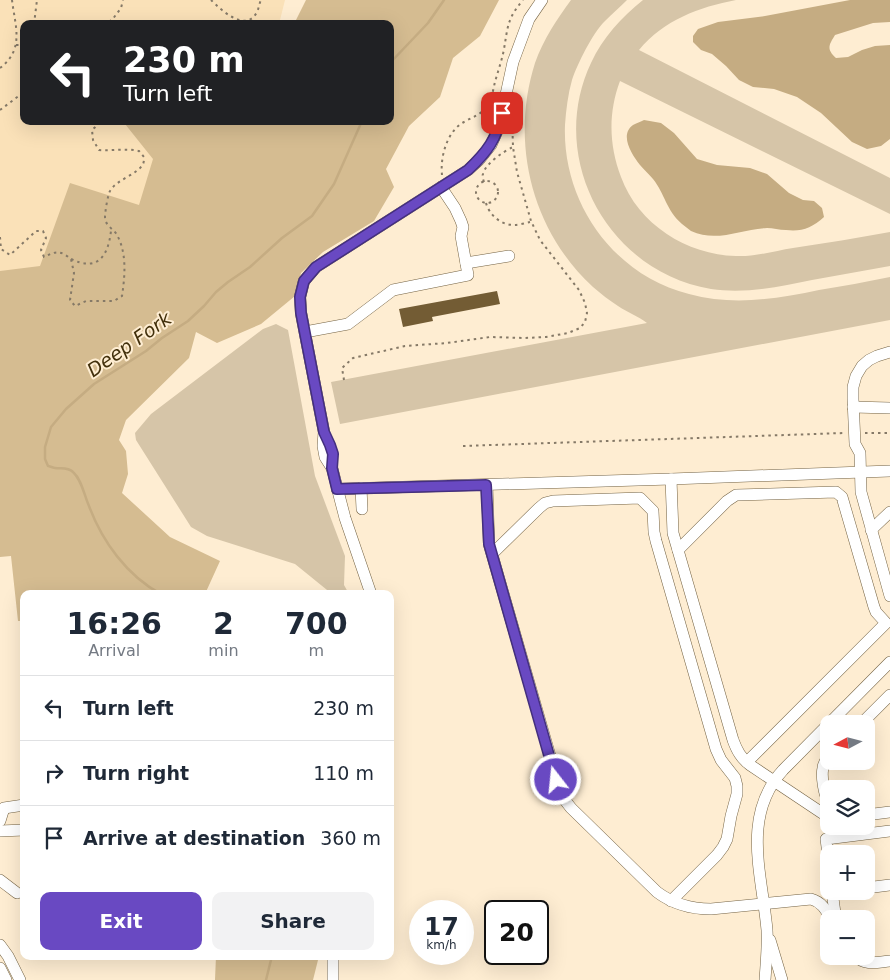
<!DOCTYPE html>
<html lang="en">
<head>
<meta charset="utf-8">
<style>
	body { margin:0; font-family:"DejaVu Sans",sans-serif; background:#f2f2f3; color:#1f2937; height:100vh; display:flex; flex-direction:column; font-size:19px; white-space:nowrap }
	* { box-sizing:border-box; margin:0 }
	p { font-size:16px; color:#747a83 }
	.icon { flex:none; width:28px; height:28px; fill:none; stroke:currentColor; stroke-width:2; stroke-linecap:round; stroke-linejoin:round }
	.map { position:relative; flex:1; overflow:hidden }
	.sheet { position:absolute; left:20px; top:590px; width:374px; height:370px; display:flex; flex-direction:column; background:#fff; border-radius:10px; box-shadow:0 5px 20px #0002 }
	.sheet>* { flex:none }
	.banner { position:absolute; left:20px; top:20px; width:374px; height:105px; border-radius:10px; box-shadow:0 5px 20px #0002; background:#202124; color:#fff; overflow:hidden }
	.needle { width:32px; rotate:263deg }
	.tools { position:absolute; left:820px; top:715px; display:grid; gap:10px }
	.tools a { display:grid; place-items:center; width:55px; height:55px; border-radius:10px; background:#fff; box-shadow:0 5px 20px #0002; font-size:25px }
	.speed { position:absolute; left:409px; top:900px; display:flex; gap:10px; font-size:25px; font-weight:700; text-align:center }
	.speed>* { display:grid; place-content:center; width:65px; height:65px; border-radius:50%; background:#fff; box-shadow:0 5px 20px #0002; line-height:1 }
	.speed small { font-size:12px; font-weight:400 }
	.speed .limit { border:2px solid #111; border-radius:8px; background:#fff; color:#111 }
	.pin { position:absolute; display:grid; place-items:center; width:42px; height:42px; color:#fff; margin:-21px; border-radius:10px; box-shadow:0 2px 8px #0006 }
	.me { position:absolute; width:55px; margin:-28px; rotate:344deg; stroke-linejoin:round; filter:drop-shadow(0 0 4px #0008) }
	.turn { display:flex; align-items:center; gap:18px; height:105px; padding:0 20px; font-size:22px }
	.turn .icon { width:65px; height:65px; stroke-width:2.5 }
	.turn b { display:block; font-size:35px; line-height:42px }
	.eta { display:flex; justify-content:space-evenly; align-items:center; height:85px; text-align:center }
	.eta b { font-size:30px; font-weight:700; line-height:35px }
	.cta { display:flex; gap:10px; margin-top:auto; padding:10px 20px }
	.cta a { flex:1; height:58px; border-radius:10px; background:#6949c2; color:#fff; font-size:20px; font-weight:700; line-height:58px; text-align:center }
	.cta a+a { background:#f2f2f3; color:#1f2937 }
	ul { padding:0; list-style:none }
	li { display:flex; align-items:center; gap:15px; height:65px; padding:0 20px; border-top:1px solid #e0e1e3 }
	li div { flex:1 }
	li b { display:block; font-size:19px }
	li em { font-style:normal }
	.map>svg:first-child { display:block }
</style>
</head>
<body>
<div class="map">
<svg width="890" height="980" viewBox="0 0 890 980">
	<rect width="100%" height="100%" fill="#feedd2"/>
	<polygon fill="#fae1b8" points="0,0 285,0 279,24 24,24 24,121 255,121 0,310"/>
	<g fill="#d6c5a8">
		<path d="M571,0H627C620,7 612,14 605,21C592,34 578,63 572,80C568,94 566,110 565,125C562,202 613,275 689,294C733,306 776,299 819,290C843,286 866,282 890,277V320L340,424L331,382L647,323C638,316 627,312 618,306C609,300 601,294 593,287C531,230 510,142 535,63C543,40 557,19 571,0Z"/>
		<path d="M643,0H736C699,7 664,20 639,50L890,178V214L620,81C608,113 609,146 621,177C638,224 687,255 736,256C755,257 774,251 793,248C825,243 858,238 890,232V266C864,271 838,275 812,280C779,287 745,294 711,289C608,272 546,158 591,63C603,37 621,18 643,0Z"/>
		<polygon points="276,324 288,330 315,476 345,556 344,585 349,594 332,594 295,564 207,536 191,527 136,440 135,433 151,414 263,329"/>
	</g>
	<g fill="#d5bc91">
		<polygon points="306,0 499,0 480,36 453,58 440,97 409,126 386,169 394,187 374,221 323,252 301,273 295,296 261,324 217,343 196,332 189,358 126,420 119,440 126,451 128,474 122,493 170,537 220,561 205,594 24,594 24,621 18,621 11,556 0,557 0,271 40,266 70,183 139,205 153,159 125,124 126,121 390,121 390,24 294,24"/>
		<polygon points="216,956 319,956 313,980 215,980"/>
	</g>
	<g fill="#c5ac82">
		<path d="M850,0H890V22L873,23L835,35C829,45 826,49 836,58L848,57L862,50L875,46L890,45V139L881,146L867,149L852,142L821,113L797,97L774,89L753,87L739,80L726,66L712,54L701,50L693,42V36L698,29L718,22L765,16Z"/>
		<path d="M644,120L661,123L674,133L697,159L717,165L750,168L767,174L789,193L803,200L814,201L822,208L824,217C812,228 801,232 786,230C779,230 773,228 767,228C741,229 717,243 691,231C688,229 685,226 682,224C666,210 665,194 653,179C649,174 644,170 640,165C632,155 619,135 633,125C636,123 641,122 644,120Z"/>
	</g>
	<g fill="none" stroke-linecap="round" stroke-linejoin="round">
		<g stroke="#c5ac82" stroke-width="2.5">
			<polyline points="390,63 428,23 444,0"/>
			<path d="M161,594C127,576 102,541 89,506C84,495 82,480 73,472C68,467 61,469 55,468C54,468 49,466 48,466L45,459V447L51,427L66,409L94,384L146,351L162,338L188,321L204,306L216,292L228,282L250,267L282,238L312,216L334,184L362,121"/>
			<polyline points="266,980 272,956"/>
		</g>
	</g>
	<polygon fill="#735c34" points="497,291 500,304 432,317 433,321 403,327 399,309"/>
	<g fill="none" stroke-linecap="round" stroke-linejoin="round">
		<g stroke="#746344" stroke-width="12">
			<g id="minor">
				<polyline points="466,263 509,256"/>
				<polyline points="305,332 348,324 393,290 468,275 461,236 463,227 461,221 455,208 441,187"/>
				<polyline points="890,352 877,356 869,360 862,366 856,376 853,387 853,399 855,444 860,453 861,492 890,596"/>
				<polyline points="853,407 890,408"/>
				<path d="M671,479L673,533L733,740C737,751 741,758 750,765L822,813L829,815"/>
				<path d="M487,485L489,544L557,780L564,799L571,808L657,892C673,904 690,909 711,909L811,899C822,902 826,910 831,919"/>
				<polyline points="361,488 362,509"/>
				<polyline points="337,489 671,479 890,471"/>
				<polyline points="871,530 890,512"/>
				<polyline points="678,550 727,501 736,495 836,492 842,497 874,607 876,612 886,623 747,762"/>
				<polyline points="492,554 539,508 545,503 553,501 640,498 653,511 654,532 656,541 716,749 721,760 735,778 737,786 737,794 731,816 727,839 723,847 717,855 671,901"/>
				<polyline points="371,594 345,518 332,468 325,457 323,446 324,432 301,313 300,297 304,281 316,267 468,170 479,160 491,145 499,127 513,62 529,19 542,0"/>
				<polyline points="861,724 890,695"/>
				<path d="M829,756C826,760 823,763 823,768C821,776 824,796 829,802"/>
				<polyline points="866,815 890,812"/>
				<polyline points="0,821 4,808 24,805"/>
				<polyline points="0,831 24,830"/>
				<polyline points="829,862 826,839 890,831"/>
				<polyline points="0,880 17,893"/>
				<polyline points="866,888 890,885"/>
				<polyline points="831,919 835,916 835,913 832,891"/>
				<polyline points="770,940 782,980"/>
				<polyline points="0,945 8,956 20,980"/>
				<path d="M855,956C865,966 878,962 890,961"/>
				<polyline points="0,968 6,980"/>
				<polyline points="333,980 333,956"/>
				<path d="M765,980C766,964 768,946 767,930C762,874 741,816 783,770L890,662"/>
			</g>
		</g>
		<g stroke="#857967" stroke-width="2" stroke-dasharray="2.5 4" stroke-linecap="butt">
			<path d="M211,0C222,11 246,33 257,12C259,8 259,4 261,0"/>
			<polyline points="34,24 37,0"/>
			<polyline points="103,24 112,20 121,8 123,0"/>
			<polyline points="16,45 24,45"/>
			<path d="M0,68C25,49 15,26 12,0"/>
			<polyline points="0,110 24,92"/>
			<path d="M442,175C440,157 447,131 464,122C472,117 481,115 486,107C492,100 493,90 495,82C498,71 502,60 504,49C508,26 507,19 523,0"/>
			<circle cx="487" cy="192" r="11"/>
			<path d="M484,182C483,179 482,176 483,174C485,164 504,151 513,147"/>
			<path d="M486,203C489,214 500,225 514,225C519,225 525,223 530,222"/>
			<path d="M0,237L1,249L10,255L36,231H43L46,238L41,250L44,257C56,251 60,250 71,259L74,273L70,300L75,306L86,301H114L122,296C125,276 127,253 117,235C114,229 105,226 105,217C105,212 108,194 110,191C117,179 137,175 143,164C144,162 144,159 144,157L139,151C126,148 113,151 99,150L93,140L92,130L102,121"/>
			<path d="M71,259C98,272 108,256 111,231"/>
			<polyline points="344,380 342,368 353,358 405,346 447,343 490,337 525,338 546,337 568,333 580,328 585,322 587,313 585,303 579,290 540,240 531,221 517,172 513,147 512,116"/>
			<polyline points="865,433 890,433"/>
			<polyline points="463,446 844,433"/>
		</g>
		<use href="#minor" stroke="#fff" stroke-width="11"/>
	</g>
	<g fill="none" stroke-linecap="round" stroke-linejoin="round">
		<g stroke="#442f7e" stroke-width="12">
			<path id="route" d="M502,113C497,139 487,152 468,170L316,267L304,281L300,297L301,313L324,432L330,445L333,454L332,468L337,489L486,485L489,544L556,780"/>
		</g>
		<use href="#route" stroke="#6949c2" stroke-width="9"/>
	</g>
	<g text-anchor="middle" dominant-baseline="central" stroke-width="4" stroke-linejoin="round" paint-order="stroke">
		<g font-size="19" font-style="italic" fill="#42300c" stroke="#feedd2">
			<text transform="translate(129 344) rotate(-35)">Deep Fork</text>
		</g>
	</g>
</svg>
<div class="tools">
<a><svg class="needle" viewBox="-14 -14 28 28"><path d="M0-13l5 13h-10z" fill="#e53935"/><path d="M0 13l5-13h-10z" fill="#747a83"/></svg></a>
<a><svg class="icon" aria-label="layers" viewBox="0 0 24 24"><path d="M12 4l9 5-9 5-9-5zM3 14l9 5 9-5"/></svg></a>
<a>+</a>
<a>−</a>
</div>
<div class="speed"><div>17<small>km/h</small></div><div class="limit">20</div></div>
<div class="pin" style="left:502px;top:113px;background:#d93025"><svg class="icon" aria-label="arrive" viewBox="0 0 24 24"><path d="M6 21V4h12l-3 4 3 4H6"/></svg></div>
<svg class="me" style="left:556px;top:780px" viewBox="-20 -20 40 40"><circle r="17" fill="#6949c2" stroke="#fff" stroke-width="3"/><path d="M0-11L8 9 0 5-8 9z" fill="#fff"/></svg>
<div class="banner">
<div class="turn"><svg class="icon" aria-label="left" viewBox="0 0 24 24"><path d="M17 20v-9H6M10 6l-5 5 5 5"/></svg><div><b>230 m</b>Turn left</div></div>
</div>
<section class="sheet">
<div class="eta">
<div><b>16:26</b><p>Arrival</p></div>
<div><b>2</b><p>min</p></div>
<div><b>700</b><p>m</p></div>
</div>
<ul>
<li><svg class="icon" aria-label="left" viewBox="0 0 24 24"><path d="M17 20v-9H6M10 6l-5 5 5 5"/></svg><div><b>Turn left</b></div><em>230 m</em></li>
<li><svg class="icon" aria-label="right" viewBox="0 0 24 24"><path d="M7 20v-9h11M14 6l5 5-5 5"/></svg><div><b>Turn right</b></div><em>110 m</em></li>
<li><svg class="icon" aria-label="arrive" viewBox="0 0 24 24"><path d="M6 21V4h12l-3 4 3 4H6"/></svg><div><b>Arrive at destination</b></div><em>360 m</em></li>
</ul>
<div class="cta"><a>Exit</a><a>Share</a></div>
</section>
</div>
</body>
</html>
